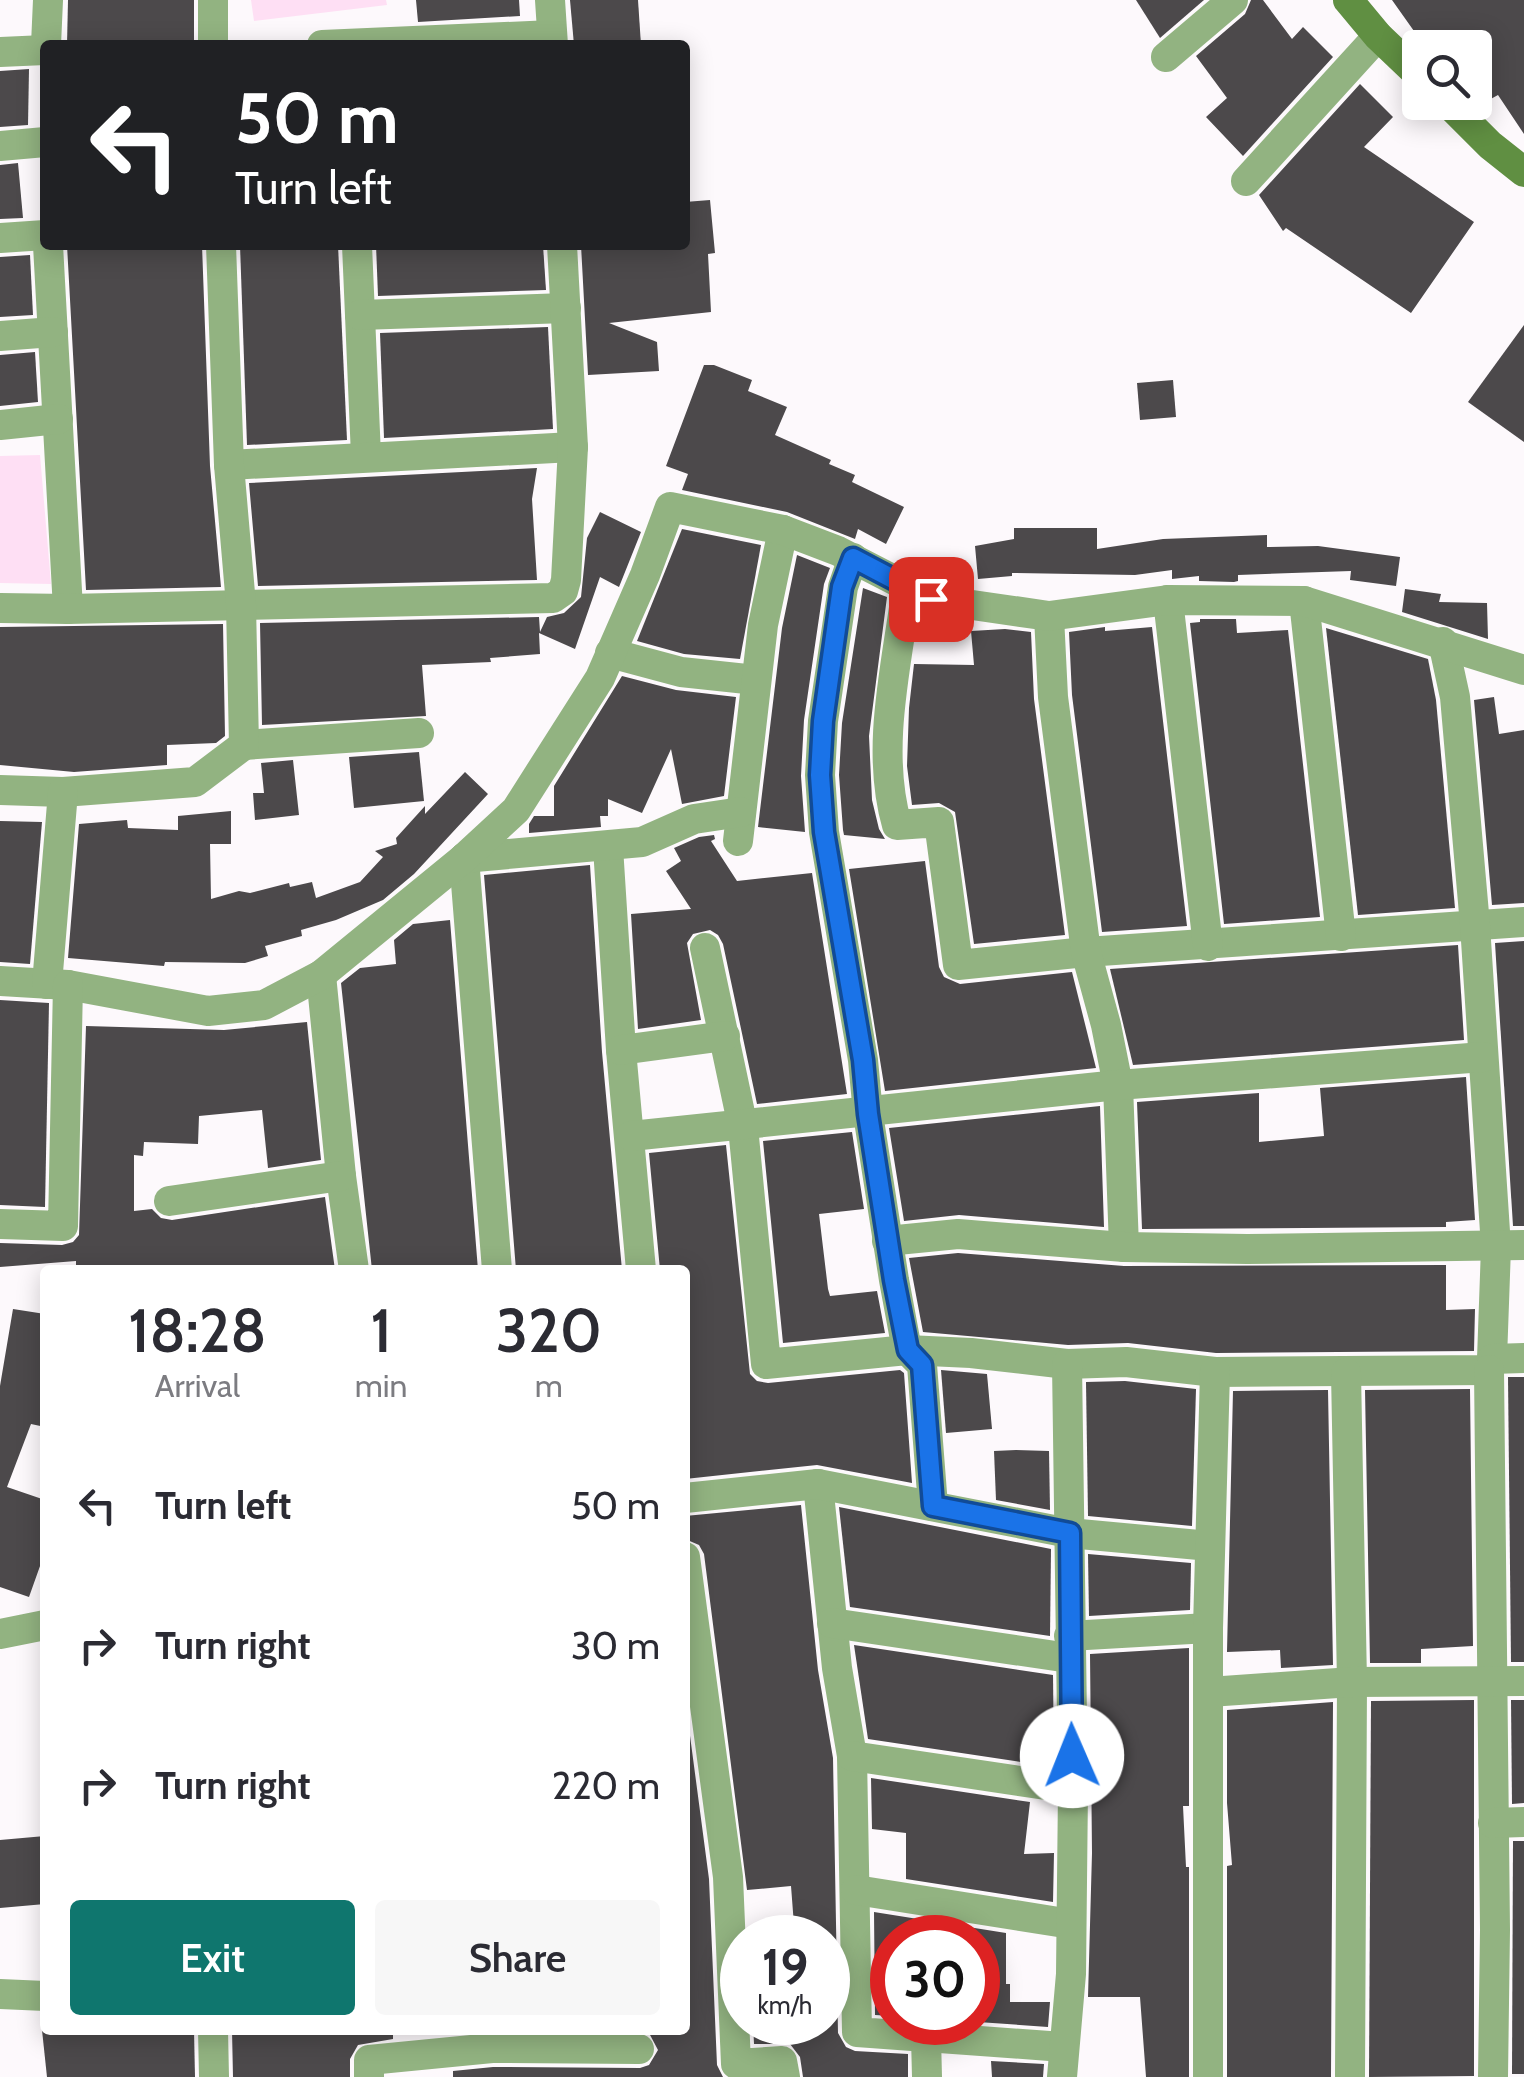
<!DOCTYPE html>
<html lang="en">
<head>
<meta charset="utf-8">
<style>
	body { margin:0; font-family:Cabin,sans-serif; background:#f7f7f7; color:#2b2b33; height:100vh; display:flex; flex-direction:column; font-size:38px; white-space:nowrap }
	* { box-sizing:border-box; margin:0 }
	p { font-size:32px; color:#7c7c81 }
	.icon { flex:none; width:55px; height:55px; fill:none; stroke:currentColor; stroke-width:2; stroke-linecap:round; stroke-linejoin:round }
	.map { position:relative; flex:1; overflow:hidden }
	.panel { position:absolute; left:40px; top:1265px; width:650px; height:770px; display:flex; flex-direction:column; background:#fff; border-radius:10px; box-shadow:0 5px 25px #0003 }
	.panel>* { flex:none }
	.top-card { position:absolute; left:40px; top:40px; width:650px; height:210px; border-radius:10px; box-shadow:0 5px 25px #0003; background:#202124; color:#fff; overflow:hidden }
	.fabs { position:absolute; left:1402px; top:30px; display:grid; gap:20px }
	.fabs a { display:grid; place-items:center; width:90px; height:90px; border-radius:10px; background:#fff; box-shadow:0 5px 25px #0003; font-size:50px }
	.speed { position:absolute; left:720px; top:1915px; display:flex; gap:20px; font-size:50px; font-weight:700; text-align:center }
	.speed>* { display:grid; place-content:center; width:130px; height:130px; border-radius:50%; background:#fff; box-shadow:0 5px 25px #0003; line-height:1 }
	.speed small { font-size:25px; font-weight:400 }
	.speed .limit { border:15px solid #d22; background:#fff; color:#111 }
	.pin { position:absolute; display:grid; place-items:center; width:85px; height:85px; color:#fff; margin:-42px; border-radius:20px; box-shadow:0 5px 15px #0006 }
	.me { position:absolute; width:110px; margin:-55px; rotate:359deg; stroke-linejoin:round; filter:drop-shadow(0 0 8px #0008) }
	.turn { display:flex; align-items:center; gap:35px; height:210px; padding:0 30px; font-size:45px }
	.turn .icon { width:130px; height:130px; stroke-width:2.5 }
	.turn b { display:block; font-size:70px; line-height:85px }
	.eta { display:flex; justify-content:space-evenly; align-items:center; height:170px; text-align:center }
	.eta b { font-size:60px; font-weight:600; line-height:70px }
	.button { display:flex; gap:20px; margin-top:auto; padding:20px 30px }
	.button a { flex:1; height:115px; border-radius:10px; background:#0f766e; color:#fff; font-size:40px; font-weight:600; line-height:115px; text-align:center }
	.button a+a { background:#f7f7f7; color:#2b2b33 }
	ul { padding:0; list-style:none }
	li { display:flex; align-items:center; gap:30px; height:140px; padding:0 30px }
	li div { flex:1 }
	li b { display:block; font-size:38px }
	li em { font-style:normal }
	.map>svg:first-child { display:block }
</style>
</head>
<body>
<div class="map">
<svg width="1524" height="2077" viewBox="0 0 1524 2077">
	<rect width="100%" height="100%" fill="#fdf9fc"/>
	<g fill="#fedff4">
		<polygon points="251,0 386,0 387,5 254,21"/>
		<polygon points="40,455 51,584 0,583 0,456"/>
	</g>
	<g fill="#4c494b">
		<polygon points="68,0 194,0 194,44 67,45"/>
		<polygon points="416,0 519,0 520,16 418,22"/>
		<polygon points="570,0 638,0 641,45 574,45"/>
		<polygon points="1136,0 1204,0 1160,38"/>
		<polygon points="1251,0 1263,0 1292,39 1303,27 1333,57 1243,156 1206,117 1227,98 1196,56 1245,14"/>
		<polygon points="1392,0 1524,0 1524,134 1498,95 1478,106 1475,103 1475,48 1426,48"/>
		<polygon points="29,69 28,125 0,127 0,71"/>
		<polygon points="1360,84 1393,117 1364,147 1474,222 1411,313 1286,228 1283,231 1259,195"/>
		<polygon points="18,163 23,218 0,219 0,165"/>
		<polygon points="710,200 715,253 708,254 711,312 609,323 657,342 659,371 588,375 581,245 685,245 685,202"/>
		<polygon points="67,245 202,245 210,466 221,587 86,590"/>
		<polygon points="240,245 338,245 347,440 247,445"/>
		<polygon points="376,245 543,245 546,290 378,296"/>
		<polygon points="30,255 33,315 0,317 0,257"/>
		<polygon points="1524,325 1524,442 1468,402"/>
		<polygon points="548,327 553,429 384,438 380,333"/>
		<polygon points="35,352 38,402 0,406 0,355"/>
		<polygon points="704,365 714,365 752,380 748,391 787,407 775,435 831,460 829,464 855,475 852,482 904,507 886,544 858,529 855,539 787,512 682,490 688,474 666,466"/>
		<polygon points="1173,380 1176,417 1140,420 1137,383"/>
		<polygon points="537,468 532,499 537,580 258,586 249,483"/>
		<polygon points="600,512 641,532 619,587 600,577 575,649 539,633 540,654 490,658 491,662 422,665 426,716 262,725 260,623 539,617 540,632 547,617 564,613 581,597 587,538"/>
		<polygon points="1014,528 1097,528 1097,549 1163,539 1267,535 1267,547 1318,546 1400,557 1396,586 1350,580 1351,571 1238,575 1238,581 1234,582 1199,581 1199,576 1172,579 1172,570 1135,575 1012,573 1012,576 978,579 975,546 1014,539"/>
		<polygon points="682,529 761,545 740,659 684,654 637,641"/>
		<polygon points="797,555 830,568 824,584 804,720 801,776 805,832 758,827 782,628"/>
		<polygon points="863,588 887,597 869,736 872,800 879,829 885,839 844,835 843,830 839,775 842,723"/>
		<polygon points="1405,589 1441,594 1439,602 1487,603 1488,639 1402,612"/>
		<polygon points="1200,619 1236,619 1237,633 1288,630 1320,917 1224,924 1190,623 1200,622"/>
		<polygon points="223,624 225,736 216,743 167,745 167,765 74,772 0,765 0,627"/>
		<polygon points="1105,627 1105,631 1152,627 1187,926 1102,932 1072,695 1069,632"/>
		<polygon points="1326,628 1428,659 1436,700 1455,908 1358,915"/>
		<polygon points="1005,629 1031,632 1034,699 1065,935 974,944 955,812 939,803 912,805 907,766 909,708 914,664 974,665 971,631"/>
		<polygon points="622,676 676,690 736,697 724,796 682,804 671,749 642,813 608,799 608,816 600,816 601,827 529,833 529,824 534,816 554,816 554,786"/>
		<polygon points="1494,697 1499,734 1524,730 1524,903 1492,905 1474,700"/>
		<polygon points="419,752 424,801 354,808 349,757"/>
		<polygon points="293,760 299,815 255,820 253,793 264,793 261,763"/>
		<polygon points="465,772 488,794 414,874 383,900 336,920 301,930 302,936 265,946 268,956 245,963 165,962 164,966 68,958 79,824 127,820 128,828 178,830 178,816 231,811 231,844 210,844 211,899 239,891 250,893 289,883 290,887 312,882 316,898 360,882 383,857 375,851 397,844 396,838 425,806 425,814"/>
		<polygon points="0,821 42,822 30,964 0,962"/>
		<polygon points="714,835 715,839 711,841 737,881 812,873 847,1094 757,1104 723,944 718,935 710,930 693,934 687,943 701,1020 638,1029 631,914 691,909 666,871 681,861 674,848 699,837"/>
		<polygon points="925,861 939,967 944,977 960,984 1072,972 1096,1068 885,1091 849,869"/>
		<polygon points="590,865 602,1052 622,1270 516,1270 484,875"/>
		<polygon points="450,920 478,1270 372,1270 341,983 360,968 396,964 394,940 413,924"/>
		<polygon points="1524,941 1524,1226 1513,1226 1495,943"/>
		<polygon points="1458,945 1464,1040 1133,1065 1110,969"/>
		<polygon points="0,1000 49,1003 45,1207 0,1205"/>
		<polygon points="307,1022 321,1160 268,1168 262,1110 199,1116 198,1144 144,1142 143,1156 134,1155 134,1211 152,1209 161,1218 172,1220 325,1197 335,1270 76,1269 76,1261 0,1267 0,1243 62,1245 73,1242 79,1235 86,1026 224,1030"/>
		<polygon points="1466,1077 1475,1220 1446,1222 1446,1227 1142,1229 1137,1102 1259,1093 1259,1142 1324,1136 1320,1088"/>
		<polygon points="1100,1106 1104,1227 959,1215 904,1221 889,1128"/>
		<polygon points="852,1132 864,1209 819,1214 828,1289 830,1296 877,1291 885,1333 783,1343 763,1141"/>
		<polygon points="726,1145 750,1374 757,1381 768,1383 900,1370 904,1373 912,1483 817,1465 685,1479 685,1268 660,1270 649,1153"/>
		<polygon points="958,1253 1124,1266 1446,1265 1446,1310 1475,1309 1474,1351 1216,1353 1128,1343 1068,1345 923,1332 909,1258"/>
		<polygon points="13,1309 45,1314 45,1427 31,1424 7,1487 45,1500 45,1552 29,1597 0,1587 0,1386"/>
		<polygon points="941,1370 987,1374 992,1429 946,1433"/>
		<polygon points="1508,1377 1524,1377 1524,1662 1511,1662"/>
		<polygon points="1125,1381 1196,1389 1192,1526 1088,1516 1086,1382"/>
		<polygon points="1470,1389 1473,1646 1421,1649 1421,1663 1370,1663 1365,1390"/>
		<polygon points="1328,1390 1333,1665 1281,1668 1280,1650 1227,1652 1233,1391"/>
		<polygon points="1016,1450 1049,1451 1050,1510 996,1500 994,1451"/>
		<polygon points="801,1505 818,1670 833,1758 838,2033 846,2047 855,2051 908,2054 908,2077 803,2077 800,2057 790,2044 754,2044 753,2022 828,2022 828,1938 795,1938 791,1886 747,1890 704,1554 699,1545 685,1539 685,1516"/>
		<polygon points="839,1507 1051,1549 1050,1636 850,1607"/>
		<polygon points="1088,1554 1191,1563 1190,1610 1089,1616"/>
		<polygon points="854,1645 1053,1675 1054,1767 868,1739"/>
		<polygon points="1189,1648 1189,1806 1183,1806 1186,1867 1189,1867 1189,2077 1146,2077 1140,1997 1088,1997 1092,1853 1090,1654"/>
		<polygon points="685,1698 709,1879 717,2065 723,2077 453,2077 453,2071 493,2067 640,2068 649,2065 658,2050 649,2033 602,2030 685,2030"/>
		<polygon points="1474,1700 1474,2076 1369,2077 1371,1701"/>
		<polygon points="1511,1700 1524,1700 1524,1803 1512,1804"/>
		<polygon points="1333,1702 1331,2077 1227,2077 1227,1866 1232,1865 1227,1803 1227,1710"/>
		<polygon points="871,1778 1030,1802 1024,1854 1054,1853 1053,1902 906,1879 906,1833 872,1829"/>
		<polygon points="45,1836 45,1904 0,1908 0,1840"/>
		<polygon points="1513,1841 1524,1841 1524,2074 1512,2074"/>
		<polygon points="874,1912 1006,1933 1006,1984 1010,1984 1010,2002 1050,2002 1048,2027 978,2022 978,1938 892,1938 892,2016 875,2015"/>
		<polygon points="42,2030 194,2030 195,2077 47,2077"/>
		<polygon points="232,2030 393,2030 393,2039 358,2045 350,2059 350,2077 233,2077"/>
		<polygon points="991,2061 1044,2064 1043,2077 992,2077"/>
	</g>
	<g fill="none" stroke-linecap="round" stroke-linejoin="round">
		<g stroke="#92b381" stroke-width="30">
			<polyline points="213,0 213,45"/>
			<polyline points="550,0 553,45"/>
			<polyline points="46,45 48,0"/>
			<polyline points="322,45 552,35"/>
			<polyline points="0,52 45,50"/>
			<polyline points="1166,57 1233,0"/>
			<polyline points="0,146 45,142"/>
			<polyline points="1246,181 1378,36"/>
			<polyline points="0,238 45,235"/>
			<polyline points="48,245 68,609"/>
			<polyline points="357,245 366,456"/>
			<polyline points="360,315 566,308"/>
			<polyline points="0,336 53,332"/>
			<polyline points="0,425 58,419"/>
			<polyline points="229,465 573,447"/>
			<polyline points="853,558 843,587 823,721 820,775 824,832 863,1060 868,1114 894,1280 907,1350 922,1365 933,1506"/>
			<path d="M907,587C897,664 875,749 897,825L939,822L958,965L1086,952L1524,922"/>
			<polyline points="1168,600 1208,946"/>
			<polyline points="1304,601 1341,936"/>
			<polyline points="0,608 68,609 553,598 563,591 566,580 573,447 562,245"/>
			<polyline points="1049,616 1053,697 1086,952 1106,1025 1118,1085 1124,1247"/>
			<polyline points="1443,642 1455,697 1475,925 1496,1247 1492,1359"/>
			<polyline points="610,653 681,672 756,680"/>
			<polyline points="244,745 419,733"/>
			<polyline points="0,790 63,792 195,782 244,745 241,605 229,465 221,245"/>
			<polyline points="738,841 763,625 783,530"/>
			<polyline points="608,847 621,1050 641,1270"/>
			<polyline points="464,858 497,1270"/>
			<polyline points="464,858 642,842 694,819 741,812"/>
			<polyline points="705,948 743,1127 766,1364 907,1350 971,1353 1067,1364 1126,1362 1215,1372 1489,1370 1492,1359 1524,1358"/>
			<polyline points="321,975 341,1176 354,1270"/>
			<polyline points="0,981 68,985 208,1011 264,1005 321,975 464,858 516,810 600,678 645,575 670,507 783,530 838,551 931,599 1049,616 1168,600 1304,601 1524,670"/>
			<polyline points="47,984 63,792"/>
			<polyline points="621,1050 725,1036"/>
			<polyline points="631,1136 1118,1085 1483,1057"/>
			<polyline points="169,1201 341,1176"/>
			<polyline points="0,1224 63,1226 68,985"/>
			<polyline points="887,1241 958,1234 1124,1247 1247,1249 1524,1245"/>
			<polyline points="1489,1370 1495,1930 1493,2077"/>
			<polyline points="1346,1373 1352,1682 1350,2077"/>
			<polyline points="818,1484 837,1668 852,1756 857,2032 1063,2047"/>
			<polyline points="685,1498 818,1484 1069,1533 1210,1546"/>
			<polyline points="685,1557 728,1877 736,2064 782,2061 785,2077"/>
			<polyline points="832,1623 1069,1658"/>
			<polyline points="0,1634 45,1625"/>
			<polyline points="1069,1636 1208,1628"/>
			<polyline points="1209,1692 1352,1682 1524,1681"/>
			<polyline points="852,1756 1073,1789"/>
			<polyline points="1493,1823 1524,1822"/>
			<polyline points="856,1890 1071,1924"/>
			<polyline points="0,1994 45,1996"/>
			<polyline points="213,2030 214,2077"/>
			<polyline points="926,2037 927,2077"/>
			<polyline points="369,2077 369,2060 492,2048 639,2049"/>
			<polyline points="1062,2077 1071,1974 1073,1789 1067,1364"/>
			<polyline points="1208,2077 1208,1628 1215,1372"/>
		</g>
		<g stroke="#608f42" stroke-width="30">
			<polyline points="1348,0 1378,36 1420,76"/>
			<polyline points="1447,102 1490,145 1524,172"/>
		</g>
	</g>
	<g fill="none" stroke-linecap="round" stroke-linejoin="round">
		<g stroke="#114b97" stroke-width="25">
			<polyline id="route" points="931,599 853,558 842,587 823,721 820,775 824,832 863,1060 868,1114 894,1280 908,1350 922,1365 933,1506 1070,1533 1072,1756"/>
		</g>
		<use href="#route" stroke="#1a73e8" stroke-width="18"/>
	</g>
</svg>
<div class="fabs">
<a><svg class="icon" aria-label="search" viewBox="0 0 24 24"><circle cx="10" cy="10" r="6"/><path d="M15 15l6 6"/></svg></a>
</div>
<div class="speed"><div>19<small>km/h</small></div><div class="limit">30</div></div>
<div class="pin" style="left:931px;top:599px;background:#d93025"><svg class="icon" aria-label="arrive" viewBox="0 0 24 24"><path d="M6 21V4h12l-3 4 3 4H6"/></svg></div>
<svg class="me" style="left:1072px;top:1756px" viewBox="-20 -20 40 40"><circle r="19" fill="#fff"/><path d="M0-13L10 11 0 6-10 11z" fill="#1a73e8"/></svg>
<div class="top-card">
<div class="turn"><svg class="icon" aria-label="left" viewBox="0 0 24 24"><path d="M17 20v-9H6M10 6l-5 5 5 5"/></svg><div><b>50 m</b>Turn left</div></div>
</div>
<section class="panel">
<div class="eta">
<div><b>18:28</b><p>Arrival</p></div>
<div><b>1</b><p>min</p></div>
<div><b>320</b><p>m</p></div>
</div>
<ul>
<li><svg class="icon" aria-label="left" viewBox="0 0 24 24"><path d="M17 20v-9H6M10 6l-5 5 5 5"/></svg><div><b>Turn left</b></div><em>50 m</em></li>
<li><svg class="icon" aria-label="right" viewBox="0 0 24 24"><path d="M7 20v-9h11M14 6l5 5-5 5"/></svg><div><b>Turn right</b></div><em>30 m</em></li>
<li><svg class="icon" aria-label="right" viewBox="0 0 24 24"><path d="M7 20v-9h11M14 6l5 5-5 5"/></svg><div><b>Turn right</b></div><em>220 m</em></li>
</ul>
<div class="button"><a>Exit</a><a>Share</a></div>
</section>
</div>
</body>
</html>
